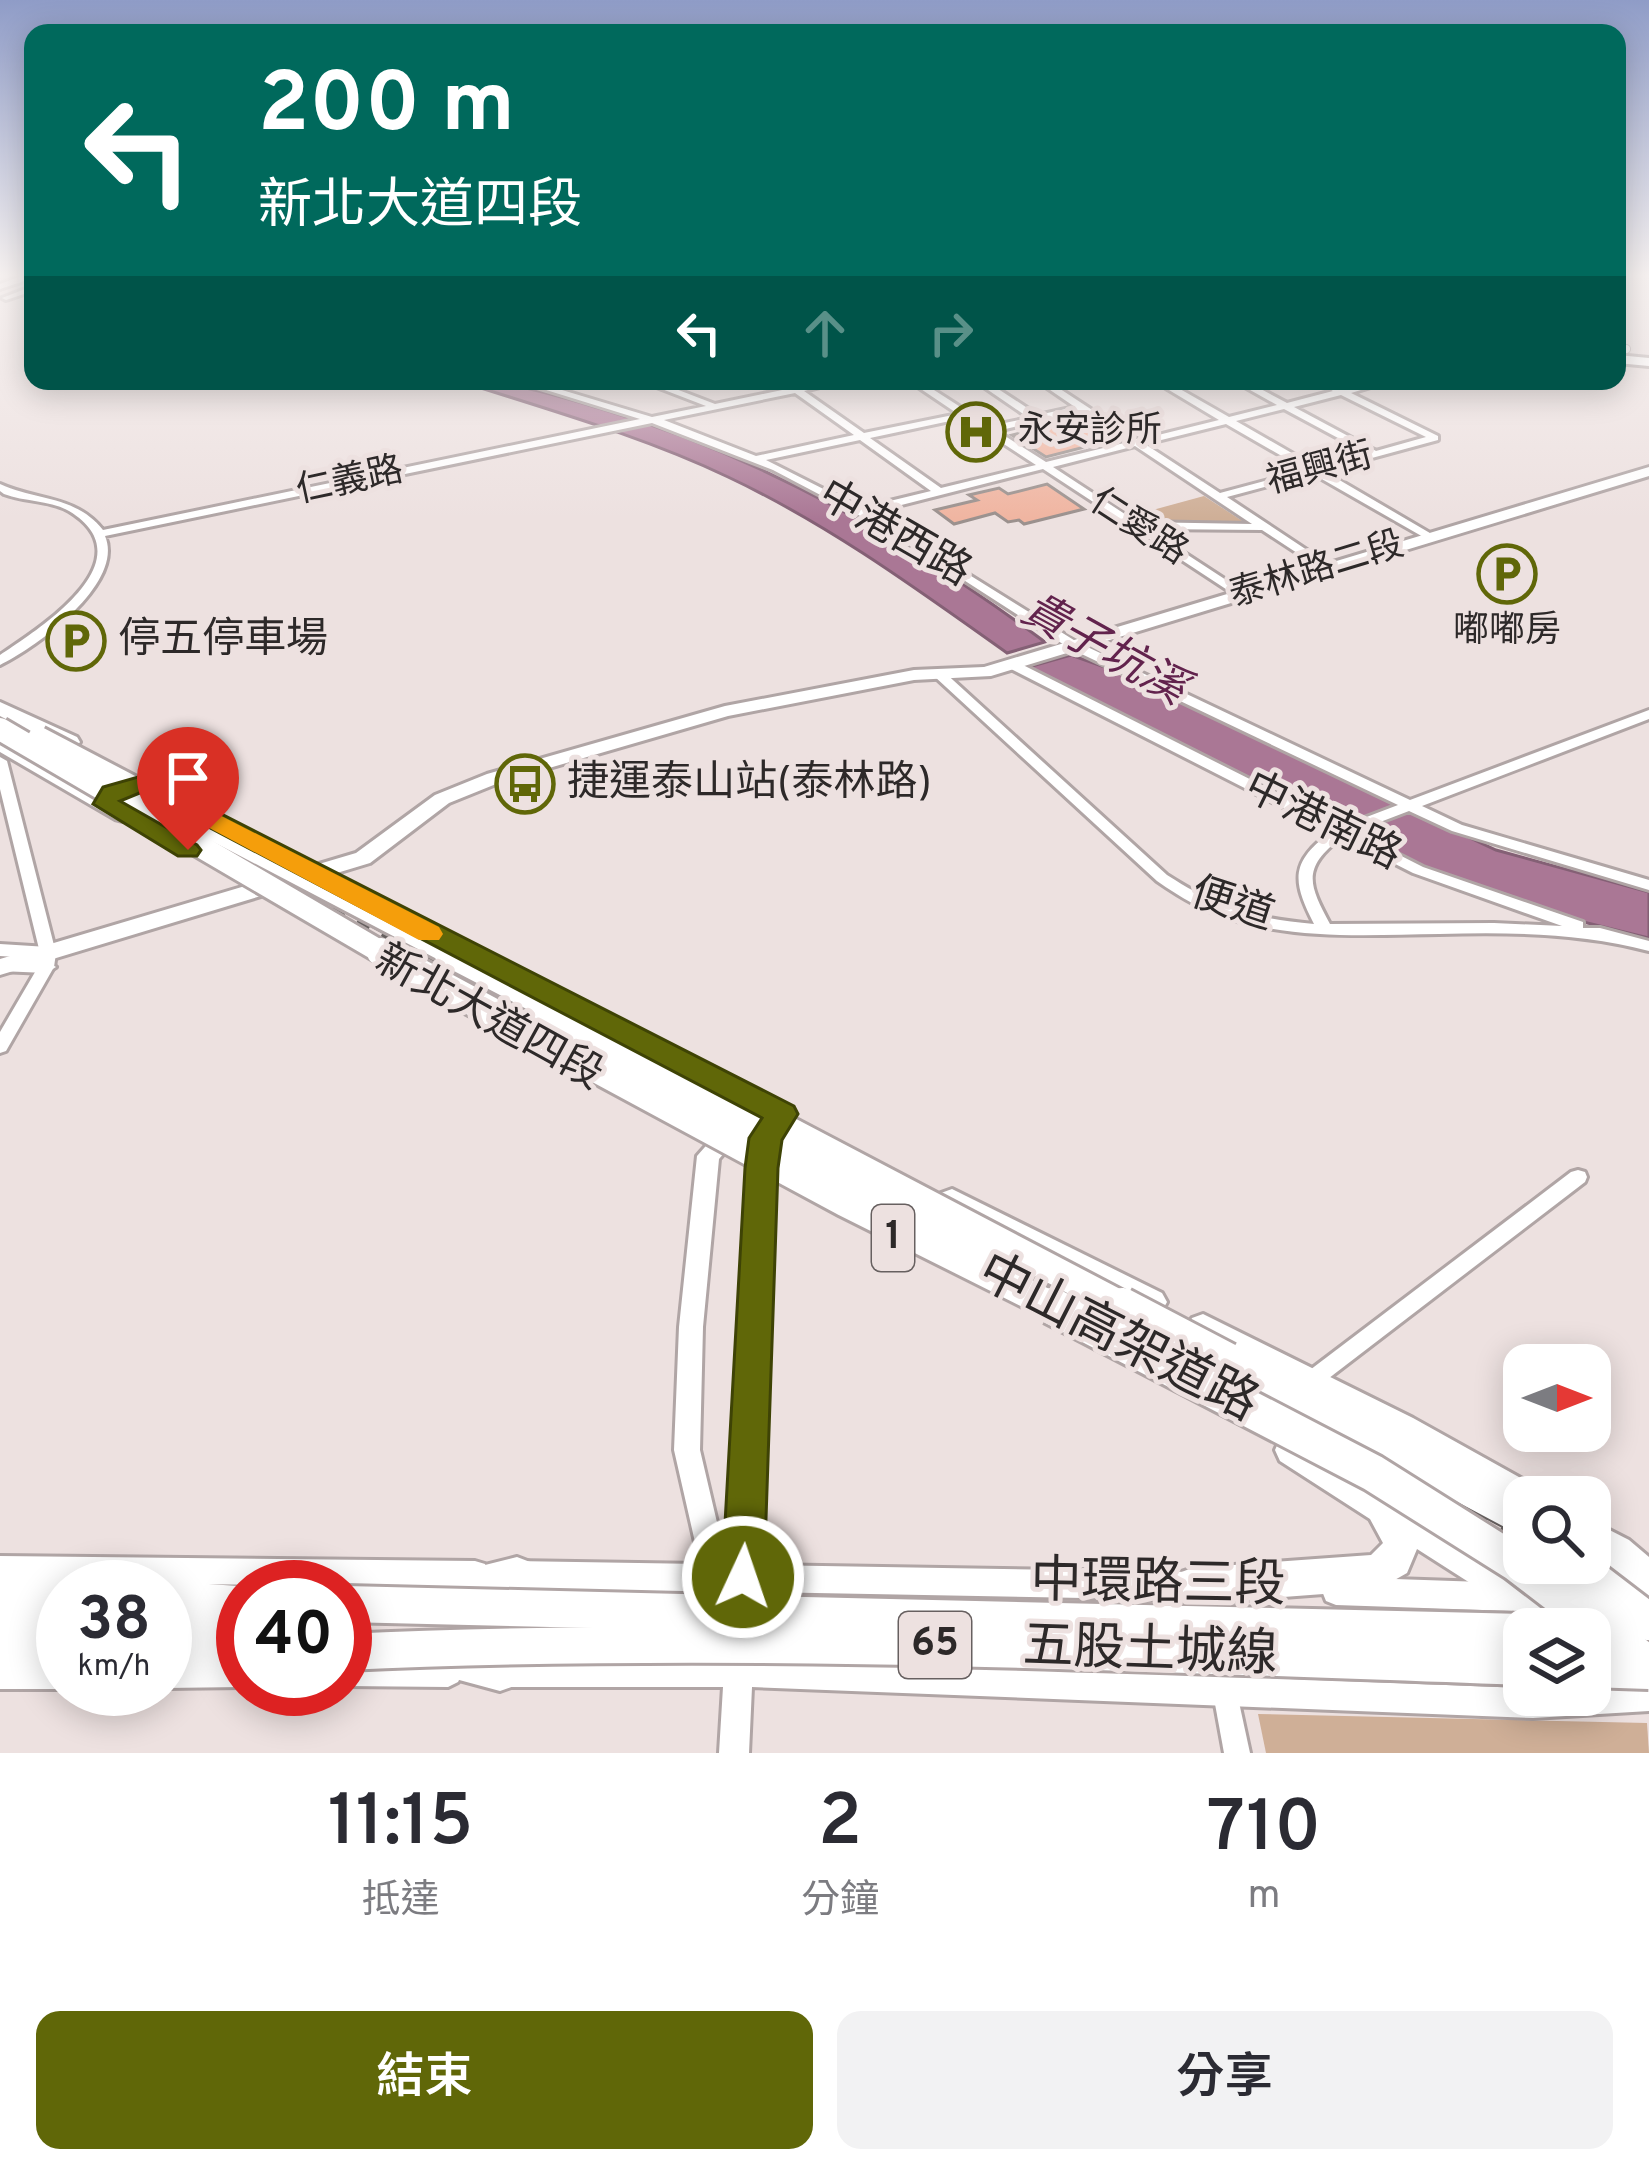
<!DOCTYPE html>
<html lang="zh-TW">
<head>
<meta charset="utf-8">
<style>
	body { margin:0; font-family:Overpass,"Noto Sans TC",sans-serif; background:#f2f2f3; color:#2b2b33; height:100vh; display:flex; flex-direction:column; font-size:45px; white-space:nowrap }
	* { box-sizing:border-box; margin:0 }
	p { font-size:39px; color:#7c7c81 }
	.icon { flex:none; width:66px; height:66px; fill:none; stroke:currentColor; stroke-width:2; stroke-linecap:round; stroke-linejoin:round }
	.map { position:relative; height:1753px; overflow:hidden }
	.details { display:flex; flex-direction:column; background:#fff; flex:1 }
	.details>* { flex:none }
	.guide { position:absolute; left:24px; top:24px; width:1602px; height:366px; border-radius:24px; box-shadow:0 6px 30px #0003; background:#00695c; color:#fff; overflow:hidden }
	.needle { width:78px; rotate:90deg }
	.controls { position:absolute; left:1503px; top:1344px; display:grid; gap:24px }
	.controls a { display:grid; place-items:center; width:108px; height:108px; border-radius:24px; background:#fff; box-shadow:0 6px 30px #0003; font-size:60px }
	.speed { position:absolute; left:36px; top:1560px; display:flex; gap:24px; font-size:60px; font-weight:700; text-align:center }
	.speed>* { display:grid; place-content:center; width:156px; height:156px; border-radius:50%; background:#fff; box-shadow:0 6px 30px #0003; line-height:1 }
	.speed small { font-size:30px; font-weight:400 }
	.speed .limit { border:18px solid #d22; background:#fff; color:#111 }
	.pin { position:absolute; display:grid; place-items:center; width:102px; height:102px; color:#fff; margin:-123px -51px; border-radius:50% 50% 50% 0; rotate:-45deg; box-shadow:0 0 12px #0007 }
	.pin .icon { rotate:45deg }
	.me { position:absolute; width:132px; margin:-66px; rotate:3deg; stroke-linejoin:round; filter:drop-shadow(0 0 9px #0008) }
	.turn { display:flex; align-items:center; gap:42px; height:252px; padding:0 36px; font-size:54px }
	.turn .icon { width:156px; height:156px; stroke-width:2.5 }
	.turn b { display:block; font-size:84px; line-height:102px }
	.lanes { display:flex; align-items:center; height:114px; padding:0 36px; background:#0003; justify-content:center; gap:60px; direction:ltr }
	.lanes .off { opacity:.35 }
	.eta { display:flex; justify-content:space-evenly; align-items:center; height:204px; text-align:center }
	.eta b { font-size:72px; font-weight:600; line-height:84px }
	.cta { display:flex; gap:24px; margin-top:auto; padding:24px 36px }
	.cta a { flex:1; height:138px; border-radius:24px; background:#606708; color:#fff; font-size:48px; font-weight:600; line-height:138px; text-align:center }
	.cta a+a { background:#f2f2f3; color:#2b2b33 }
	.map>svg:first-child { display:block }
</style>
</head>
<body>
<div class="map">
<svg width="1649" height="1753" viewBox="0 0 1649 1753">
	<rect width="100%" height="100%" fill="#ede1e0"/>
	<g fill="#cfaf97">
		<polygon points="1204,496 1247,524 1136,522 1127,517"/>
		<polygon points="1258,1714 1647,1723 1649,1753 1266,1753"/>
	</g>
	<g fill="#aa7795" stroke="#846075" stroke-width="3">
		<path d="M459,381C512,381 551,394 602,409C764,457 910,542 1045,642L1007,653C917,589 828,524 728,477C642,436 549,410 459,381Z"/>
		<polygon points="1071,655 1116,671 1496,850 1649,892 1649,938 1571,919 1414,863 1025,668"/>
	</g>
	<g fill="#f0b5a1" stroke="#9b918e" stroke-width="3">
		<polygon points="1076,419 1112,440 1046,457 1012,435"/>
		<polygon points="1047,484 1084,509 1024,524 1019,520 1008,522 995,513 954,524 935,510 977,500 969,495 999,488 1008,494"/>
	</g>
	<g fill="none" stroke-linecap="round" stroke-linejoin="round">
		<g stroke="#b0a5a5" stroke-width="10">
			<polyline id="pedestrian" points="1617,349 1626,349"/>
		</g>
		<g stroke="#b0a5a5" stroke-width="6">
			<g id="minor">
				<polygon points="30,273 33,273 33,278 0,289 0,284"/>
				<polygon points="33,286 33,291 6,300 2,298"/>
				<path d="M517,381H532L652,417L706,406L641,381H655L715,404L825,381H843L804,391L864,433L958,414L909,381H920L990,426L1029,418L975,381H986L1038,415L1075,407L1037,381H1048L1138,440L1219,420L1154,381H1166L1229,417L1277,405L1234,381H1246L1287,403L1333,391L1315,381H1327L1343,389L1375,381H1391L1351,393L1438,436V440L1324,471L1435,536L1429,539L1425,538L1313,474L1227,497L1331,566V570H1323L1262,530L1148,529L1246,593V597H1238L1043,469L870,513L1077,642L1410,800L1649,710V719L1422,806L1462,825L1649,880V890L1452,831L1409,811L1354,832L1423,867L1583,922V928H1600L1649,941V951C1581,933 1510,932 1439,934C1369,935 1298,940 1230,919C1203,911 1180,897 1157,881L934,676V670H942L1167,875C1220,909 1252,918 1314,924C1292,881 1290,862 1331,832L1007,667V661H1015L1343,826L1398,805L1069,648L883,528L773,470L652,423L105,536C125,583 37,647 0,665V655C42,627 148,559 69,511C50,500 25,502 4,494L0,491V484C37,501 75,495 103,530L640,419ZM795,393L854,435L756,456L664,420ZM1341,395L1426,437L1376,451L1294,407ZM1284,409L1366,453L1316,467L1236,421ZM1082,411L1128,442L1046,462L997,431ZM964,418L1036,465L941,488L870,438ZM1226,424L1306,470L1220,493L1145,444ZM860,440L931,491L861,508L766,460ZM1135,446L1252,524L1137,522L1053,467ZM1342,837L1413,873L1562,926L1494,923L1330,924C1308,883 1302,868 1342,837Z"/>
				<polygon points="0,757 7,761 56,953 54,967 6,1051 0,1053 0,1032 38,967 40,953 0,789"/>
				<polygon points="1578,1170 1585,1172 1587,1177 1585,1182 1316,1388 1309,1391 1302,1388 1299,1382 1302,1376 1571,1172"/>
				<polygon points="1225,1681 1234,1684 1237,1693 1250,1753 1224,1753 1213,1693 1216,1684"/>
			</g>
		</g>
		<g stroke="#b0a5a5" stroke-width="6">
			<g id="tertiary">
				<polygon points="0,944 48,947 58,953 48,959 0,956"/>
				<polygon points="0,959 46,961 56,967 46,973 0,971"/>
				<polygon points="720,1137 728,1139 731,1145 719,1159 703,1327 700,1450 727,1565 730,1565 753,1153 756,1147 764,1145 772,1147 775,1153 757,1565 1194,1572 1204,1576 1208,1586 1204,1596 1194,1600 756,1592 755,1616 751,1626 741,1630 715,1625 706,1592 514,1589 504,1585 500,1575 504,1565 514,1561 700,1564 674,1450 679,1327 697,1156 712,1139"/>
				<polygon points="0,1556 475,1561 485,1564 489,1574 485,1584 475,1587 0,1582"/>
				<polygon points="1336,1577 1512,1583 1522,1587 1526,1597 1522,1607 1512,1611 1336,1605 1326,1601 1322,1591 1326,1581"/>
				<polygon points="739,1647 749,1652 752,1658 1524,1688 1524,1695 1590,1695 1590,1685 1649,1681 1649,1711 1533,1718 752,1687 749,1753 719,1753 723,1687 494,1687 484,1682 479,1672 484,1662 494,1657 726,1657 729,1652"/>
				<polygon points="345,1656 448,1657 458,1662 463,1672 458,1682 448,1687 345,1686"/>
				<polygon points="243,1657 243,1687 165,1688 165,1658"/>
				<rect x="0" y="1659" width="63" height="30"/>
			</g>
		</g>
		<g stroke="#b0a5a5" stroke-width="6">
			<g id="secondary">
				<polygon points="1617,355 1649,358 1649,366 1617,363"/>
				<polygon points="1649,467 1649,476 991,676 914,680 728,716 501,782 449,803 370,863 0,975 0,959 356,853 435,795 487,774 725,706 914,670 984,667"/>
			</g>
		</g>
		<g stroke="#b0a5a5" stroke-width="6">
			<g id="primary">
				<polygon points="0,702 77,737 80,742 77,747 61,747 0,716"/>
				<polygon points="0,737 131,809 134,814 123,821 115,819 0,752"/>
				<polygon points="952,1189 1162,1293 1167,1302 1162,1311 1151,1315 1140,1311 941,1209 937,1201 941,1193"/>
				<polygon points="961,1229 1089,1295 1094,1304 1089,1313 1078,1317 1067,1313 950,1250 946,1241 950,1232"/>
				<polygon points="1203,1314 1413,1418 1537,1487 1541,1497 1524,1497 1524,1516 1511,1511 1389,1440 1192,1338 1187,1328 1192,1318"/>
				<polygon points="1292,1434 1590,1616 1596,1629 1590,1642 1590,1629 1542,1629 1417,1549 1407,1573 1377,1590 1192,1604 1179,1599 1173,1586 1179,1573 1192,1568 1371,1555 1383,1543 1370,1519 1280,1461 1275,1450 1280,1439"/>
				<polygon points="1590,1520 1629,1540 1649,1557 1649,1599 1636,1594 1590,1557"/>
			</g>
		</g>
		<g stroke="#b0a5a5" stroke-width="6">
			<g id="trunk">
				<polygon points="265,881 310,884 539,1006 543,1013 539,1020 521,1020 297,897 256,894 253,889 256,884"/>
				<polygon points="1218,1343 1398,1434 1524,1510 1524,1547 1374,1456 1206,1367 1202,1357 1206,1347"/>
				<polygon points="517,1557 530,1562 536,1575 530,1588 426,1614 413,1609 407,1596 413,1583"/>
				<polygon points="0,1576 63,1578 76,1583 78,1587 63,1587 63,1673 0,1672"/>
				<polygon points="165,1581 252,1587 243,1587 243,1673 165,1673 165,1587 151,1587"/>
				<polygon points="440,1638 514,1658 519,1672 514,1686 500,1691 426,1671 421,1657 426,1643"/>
			</g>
		</g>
		<use href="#pedestrian" stroke="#fff" stroke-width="8"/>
		<use href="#minor" fill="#fff" fill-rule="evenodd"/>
		<use href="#tertiary" fill="#fff" fill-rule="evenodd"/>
		<use href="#secondary" fill="#fff" fill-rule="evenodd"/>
		<use href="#primary" fill="#fff" fill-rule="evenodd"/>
		<use href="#trunk" fill="#fff" fill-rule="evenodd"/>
		<g stroke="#66605f" stroke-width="9">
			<polyline id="rail-far1" points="0,728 417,955"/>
		</g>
		<g stroke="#66605f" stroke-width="10">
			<g id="rail">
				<polyline points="412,952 1524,1543"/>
				<polyline points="1561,1563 1649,1610"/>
			</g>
		</g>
		<use href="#rail-far1" stroke="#ede1e0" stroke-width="4.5" stroke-dasharray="14" stroke-linecap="butt"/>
		<use href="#rail" stroke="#ede1e0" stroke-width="6" stroke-dasharray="16" stroke-linecap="butt"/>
		<g stroke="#b0a5a5" stroke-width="28" stroke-linecap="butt">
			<g id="trunk-bridge-far2">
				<polyline points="0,729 386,955"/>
				<polyline points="39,738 453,955"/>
			</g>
		</g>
		<g stroke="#b0a5a5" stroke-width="34" stroke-linecap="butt">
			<g id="trunk-bridge-far1">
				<polyline points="381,952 844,1202 1058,1309"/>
				<polyline points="448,952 1128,1309"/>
				<polyline points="543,1020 977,1253"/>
			</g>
		</g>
		<g stroke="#b0a5a5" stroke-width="42" stroke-linecap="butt">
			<g id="trunk-bridge">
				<polyline points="1052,1306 1373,1473 1516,1563 1649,1665"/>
				<polyline points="1122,1306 1227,1361"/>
				<polyline points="1572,1563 1649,1622"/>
				<polyline points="345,1604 1524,1632"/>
				<path d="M345,1652C739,1634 1131,1653 1524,1667"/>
				<polyline points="1590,1669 1649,1671"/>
			</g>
		</g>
		<use href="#trunk-bridge-far2" stroke="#fff" stroke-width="22"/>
		<use href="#trunk-bridge-far1" stroke="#fff" stroke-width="28"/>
		<use href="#trunk-bridge" stroke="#fff" stroke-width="36"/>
	</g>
	<linearGradient id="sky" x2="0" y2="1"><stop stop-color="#8f9cc7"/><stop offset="0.53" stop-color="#f7f2f1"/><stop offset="1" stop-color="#f7f2f1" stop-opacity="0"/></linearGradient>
	<rect width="1649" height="519" fill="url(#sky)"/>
	<polygon fill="#606708" stroke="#3e4305" stroke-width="3" points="145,775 794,1106 798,1114 782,1140 778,1168 764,1577 758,1591 743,1597 728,1591 722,1577 745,1168 749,1138 762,1118 142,792 120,801 197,845 201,850 197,856 178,856 93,804 103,787"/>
	<polygon fill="#f59e0b" points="194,802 439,927 443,934 439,940 419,940 185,815 181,810 185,804"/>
	<defs>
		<g id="hospital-ring" transform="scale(3)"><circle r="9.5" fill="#ede1e0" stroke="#606708" stroke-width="1.5"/><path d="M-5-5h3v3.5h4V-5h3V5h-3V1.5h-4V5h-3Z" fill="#606708"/></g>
		<g id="parking-ring" transform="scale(3)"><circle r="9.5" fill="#ede1e0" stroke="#606708" stroke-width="1.5"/><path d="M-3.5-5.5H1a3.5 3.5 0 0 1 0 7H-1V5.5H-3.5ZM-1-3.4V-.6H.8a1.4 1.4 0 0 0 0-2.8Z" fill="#606708"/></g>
		<g id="bus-ring" transform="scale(3)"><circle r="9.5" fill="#ede1e0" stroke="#606708" stroke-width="1.5"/><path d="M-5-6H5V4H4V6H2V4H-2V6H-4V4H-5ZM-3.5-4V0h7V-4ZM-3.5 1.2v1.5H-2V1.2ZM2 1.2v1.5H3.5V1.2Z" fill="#606708"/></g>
	</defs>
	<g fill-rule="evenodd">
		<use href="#hospital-ring" x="976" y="432"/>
		<use href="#parking-ring" x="1507" y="574"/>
		<use href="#parking-ring" x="76" y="641"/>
		<use href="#bus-ring" x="525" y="784"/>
	</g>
	<g text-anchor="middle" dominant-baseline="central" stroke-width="10" stroke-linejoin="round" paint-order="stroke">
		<g font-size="36" fill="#2d2929" stroke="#ede1e0" text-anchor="start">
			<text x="1018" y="432">永安診所</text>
			<text x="1507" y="632" text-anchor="middle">嘟嘟房</text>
		</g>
		<g font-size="36" fill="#2d2929" stroke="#ede1e0">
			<text transform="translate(1320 470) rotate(-15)">福興街</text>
			<text transform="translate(350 482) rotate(-12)">仁義路</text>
			<text transform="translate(1138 528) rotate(33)">仁愛路</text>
			<text transform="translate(1317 571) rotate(-17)">泰林路二段</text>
		</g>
		<g fill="#ede1e0" stroke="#676060" stroke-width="3">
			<rect x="872" y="1205" width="42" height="66" rx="9"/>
			<rect x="899" y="1612" width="72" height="66" rx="9"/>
		</g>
		<g font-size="39" font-weight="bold" fill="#2d2929">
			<text x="893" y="1238">1</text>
			<text x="935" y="1645">65</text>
		</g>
		<g font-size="42" fill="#2d2929" stroke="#ede1e0">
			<text transform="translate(894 535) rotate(30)">中港西路</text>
			<text transform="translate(1322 823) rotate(26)">中港南路</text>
			<text transform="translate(1232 906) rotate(18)">便道</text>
			<text transform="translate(488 1019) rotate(29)">新北大道四段</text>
		</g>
		<g font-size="42" fill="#2d2929" stroke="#ede1e0" text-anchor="start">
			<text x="118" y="641">停五停車場</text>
			<text x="567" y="784">捷運泰山站(泰林路)</text>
		</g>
		<g font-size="45" font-style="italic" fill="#62234d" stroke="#ede1e0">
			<text transform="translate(1103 651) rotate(29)">貴子坑溪</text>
		</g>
		<g font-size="51" fill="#2d2929" stroke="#ede1e0">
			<text transform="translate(1117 1340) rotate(27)">中山高架道路</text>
			<text transform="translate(1158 1586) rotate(1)">中環路三段</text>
			<text transform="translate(1150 1653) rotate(2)">五股土城線</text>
		</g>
	</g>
</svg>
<div class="controls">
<a><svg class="needle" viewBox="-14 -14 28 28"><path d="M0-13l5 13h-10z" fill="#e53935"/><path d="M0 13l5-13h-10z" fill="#7c7c81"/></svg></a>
<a><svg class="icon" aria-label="search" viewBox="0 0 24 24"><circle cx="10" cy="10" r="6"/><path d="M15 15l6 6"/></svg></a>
<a><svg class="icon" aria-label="layers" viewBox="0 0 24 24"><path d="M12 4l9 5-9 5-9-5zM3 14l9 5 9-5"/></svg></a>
</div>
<div class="speed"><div>38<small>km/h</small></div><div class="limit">40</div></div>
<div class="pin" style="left:188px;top:850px;background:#d93025"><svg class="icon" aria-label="arrive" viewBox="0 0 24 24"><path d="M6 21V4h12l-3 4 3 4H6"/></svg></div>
<svg class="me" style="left:743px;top:1577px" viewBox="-20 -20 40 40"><circle r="17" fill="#606708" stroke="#fff" stroke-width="3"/><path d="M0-11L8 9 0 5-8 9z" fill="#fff"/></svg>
<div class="guide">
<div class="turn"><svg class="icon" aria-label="left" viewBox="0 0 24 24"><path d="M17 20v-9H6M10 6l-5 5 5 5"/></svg><div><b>200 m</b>新北大道四段</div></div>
<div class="lanes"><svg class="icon" aria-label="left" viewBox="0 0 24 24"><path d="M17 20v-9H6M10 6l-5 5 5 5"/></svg><svg class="icon off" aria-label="ahead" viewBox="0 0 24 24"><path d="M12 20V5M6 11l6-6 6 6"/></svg><svg class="icon off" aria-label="right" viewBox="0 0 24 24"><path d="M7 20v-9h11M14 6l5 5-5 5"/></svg></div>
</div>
</div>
<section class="details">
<div class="eta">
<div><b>11:15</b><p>抵達</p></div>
<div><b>2</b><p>分鐘</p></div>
<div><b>710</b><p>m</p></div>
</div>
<div class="cta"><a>結束</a><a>分享</a></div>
</section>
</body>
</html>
